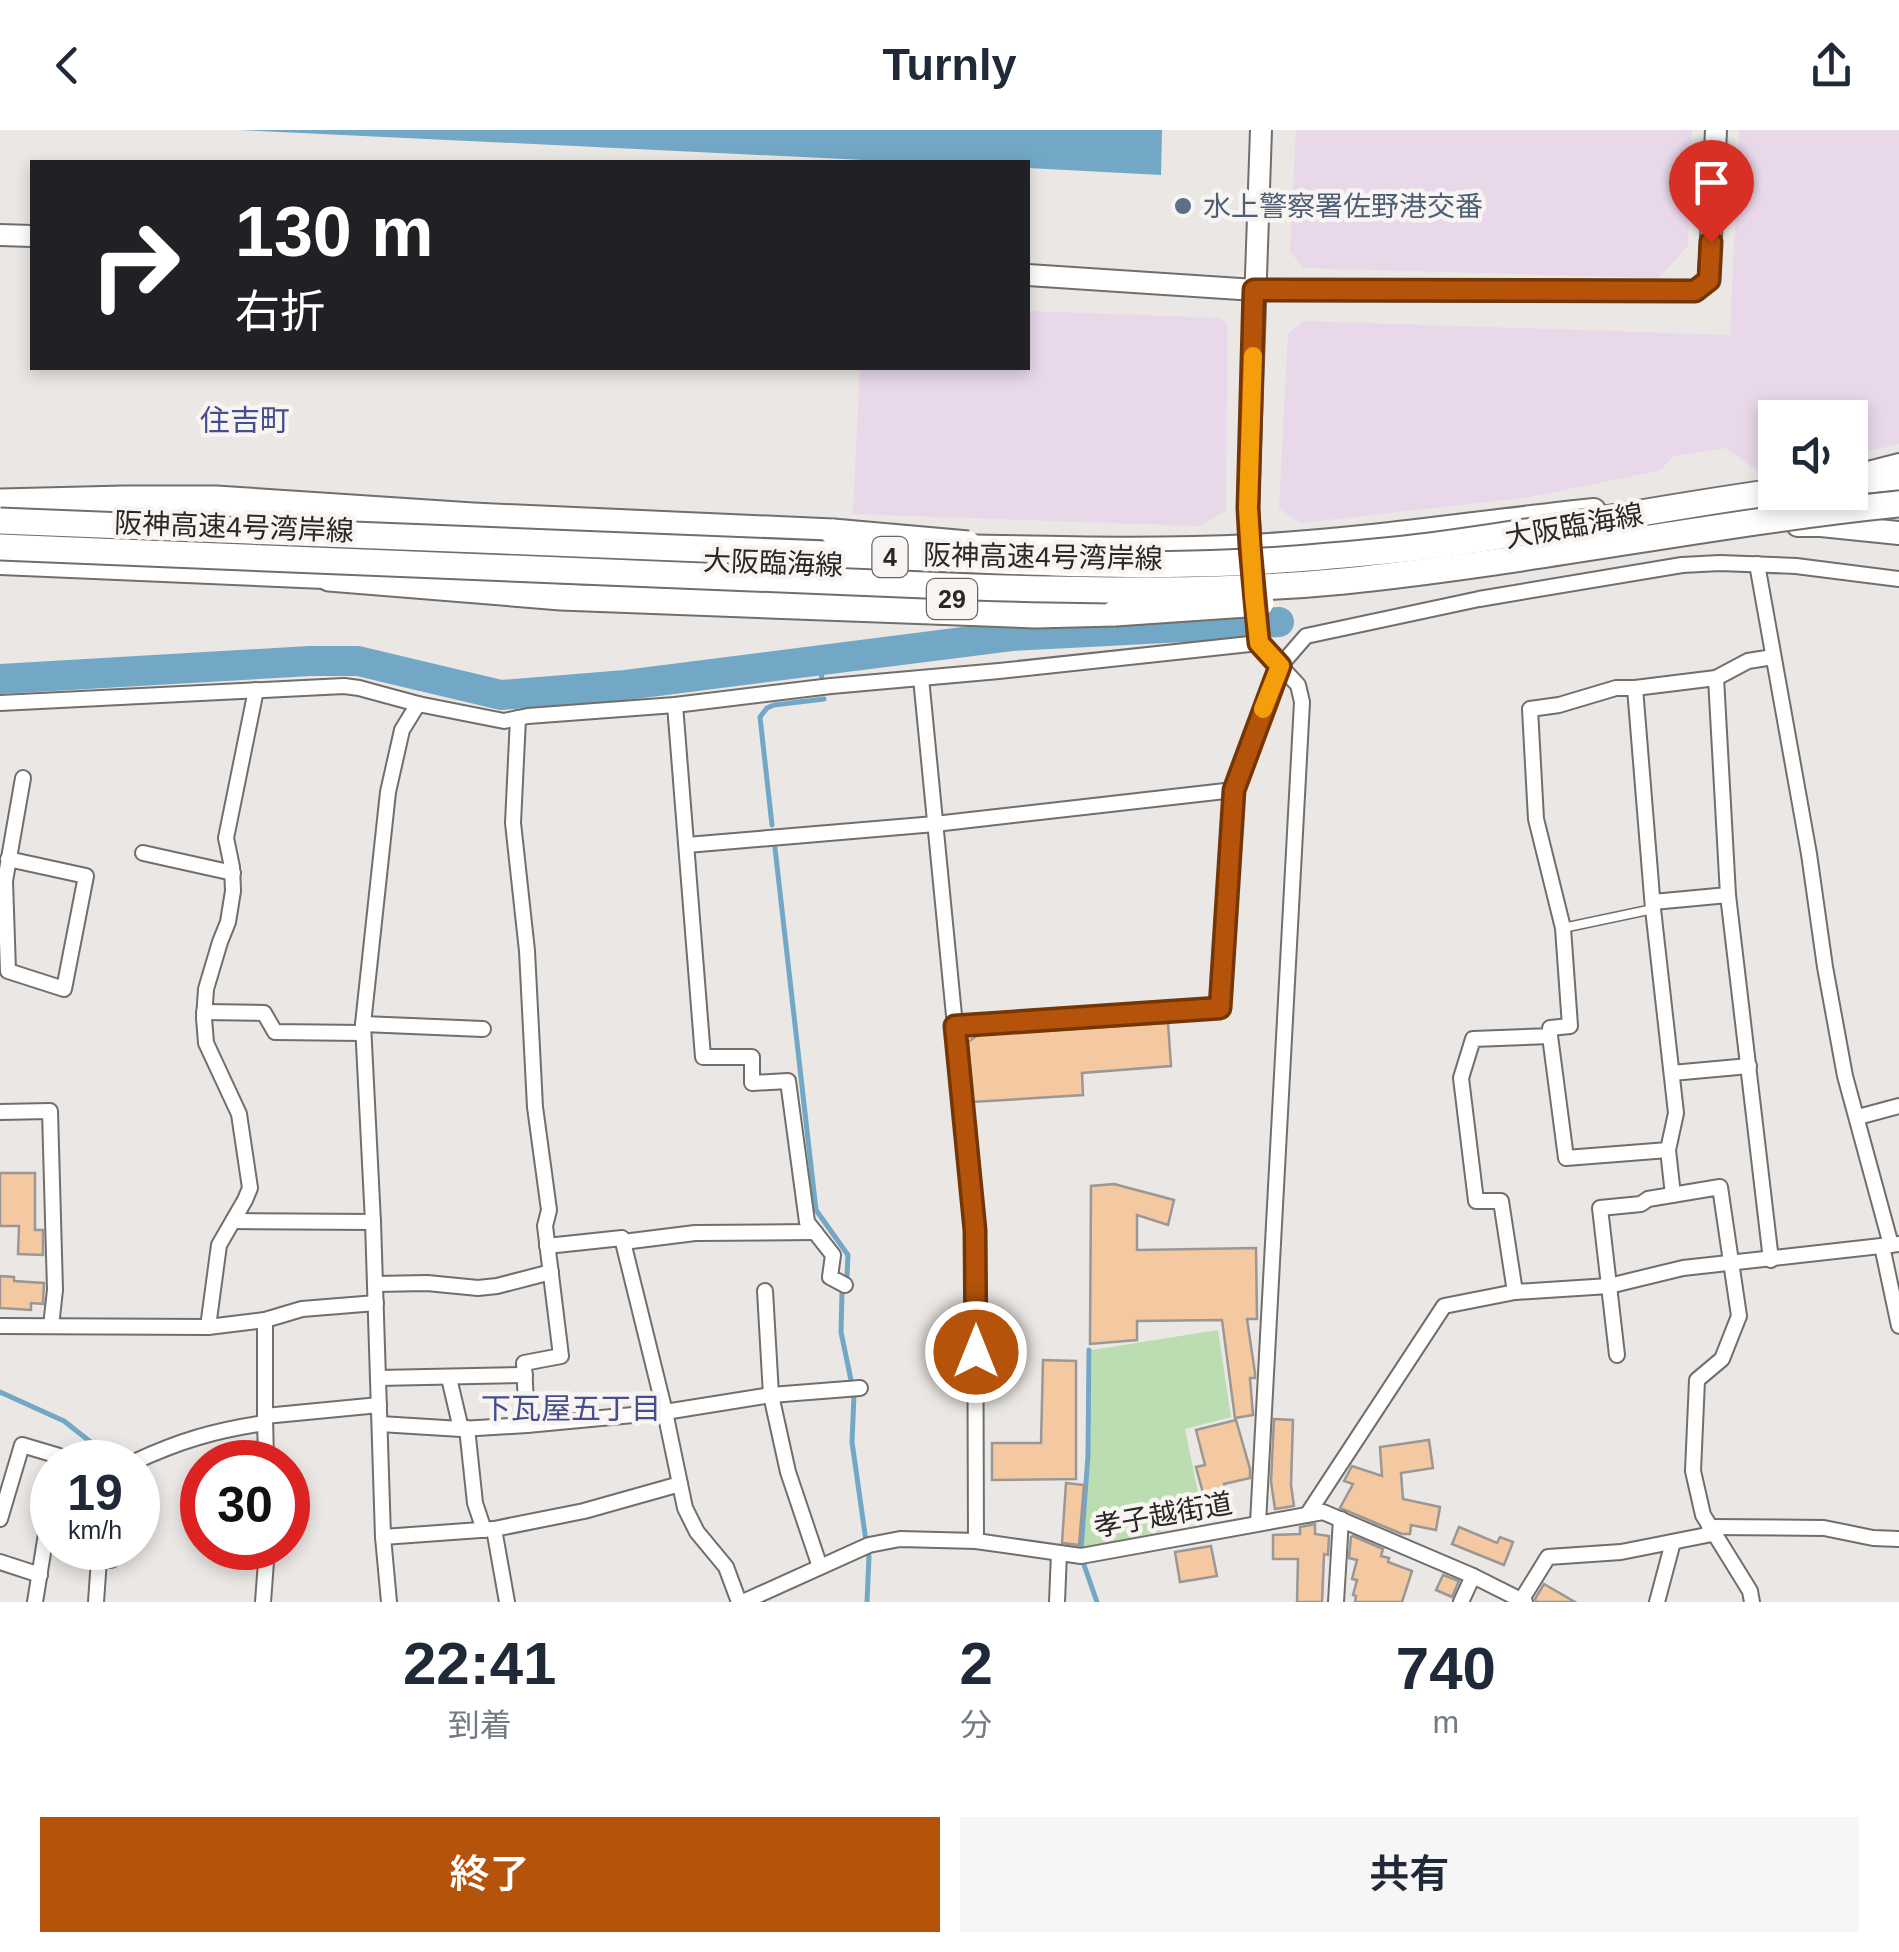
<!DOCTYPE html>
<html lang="ja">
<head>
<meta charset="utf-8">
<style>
	body { margin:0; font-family:Arial,"Noto Sans JP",sans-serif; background:#f6f6f7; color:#1f2937; height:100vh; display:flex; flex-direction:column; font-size:38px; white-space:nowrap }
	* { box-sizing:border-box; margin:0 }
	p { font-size:32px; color:#747a83 }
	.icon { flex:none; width:55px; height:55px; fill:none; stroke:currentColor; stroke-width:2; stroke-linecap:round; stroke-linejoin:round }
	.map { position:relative; height:1472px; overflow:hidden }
	.details { display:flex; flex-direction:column; background:#fff; flex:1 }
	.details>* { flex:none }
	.hud { position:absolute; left:30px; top:30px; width:1000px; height:210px; border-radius:0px; box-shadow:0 5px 15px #0003; background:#202124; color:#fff; overflow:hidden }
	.controls { position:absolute; left:1758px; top:270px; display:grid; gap:20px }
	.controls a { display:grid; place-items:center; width:110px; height:110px; border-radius:0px; background:#fff; box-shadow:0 5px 15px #0003; font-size:50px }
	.speed { position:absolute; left:30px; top:1310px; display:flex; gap:20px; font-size:50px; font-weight:700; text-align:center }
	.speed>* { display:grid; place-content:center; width:130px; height:130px; border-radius:50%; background:#fff; box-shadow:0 5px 15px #0003; line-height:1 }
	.speed small { font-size:25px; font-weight:400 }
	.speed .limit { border:15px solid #d22; background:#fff; color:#111 }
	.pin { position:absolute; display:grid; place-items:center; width:85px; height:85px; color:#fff; margin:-102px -42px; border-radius:50% 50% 50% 0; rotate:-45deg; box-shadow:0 0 10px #0007 }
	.pin .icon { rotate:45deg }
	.me { position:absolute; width:110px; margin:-55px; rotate:0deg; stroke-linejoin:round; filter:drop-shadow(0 0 8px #0008) }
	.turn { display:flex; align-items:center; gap:35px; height:210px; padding:0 40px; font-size:45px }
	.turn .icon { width:130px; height:130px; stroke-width:2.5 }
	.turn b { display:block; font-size:70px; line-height:85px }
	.eta { display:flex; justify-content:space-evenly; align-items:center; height:170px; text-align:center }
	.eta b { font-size:60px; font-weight:600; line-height:70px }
	.primary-button { display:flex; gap:20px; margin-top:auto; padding:20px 40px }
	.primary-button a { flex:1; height:115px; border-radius:0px; background:#b45309; color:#fff; font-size:40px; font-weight:600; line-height:115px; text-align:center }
	.primary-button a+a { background:#f6f6f7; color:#1f2937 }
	header { display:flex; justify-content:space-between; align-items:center; height:130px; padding:0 40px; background:#fff; font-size:45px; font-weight:600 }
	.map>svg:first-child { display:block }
</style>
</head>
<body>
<header><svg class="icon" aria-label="back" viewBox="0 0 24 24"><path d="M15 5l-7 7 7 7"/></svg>Turnly<svg class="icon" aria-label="share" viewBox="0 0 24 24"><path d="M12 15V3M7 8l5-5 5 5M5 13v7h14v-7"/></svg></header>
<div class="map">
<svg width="1899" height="1472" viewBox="0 0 1899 1472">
	<rect width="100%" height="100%" fill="#eae7e4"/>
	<g fill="#e8d8ea">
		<polygon points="1296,0 1692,0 1688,116 1658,148 1303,138 1290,121"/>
		<polygon points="1739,0 1899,0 1899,314 1850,325 1850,288 1775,288 1775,342 1763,345 1726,318 1673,326 1661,340 1530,367 1300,393 1279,378 1288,204 1303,191 1730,205"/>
		<polygon points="1028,181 1221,188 1227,195 1226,381 1200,396 853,384 860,238 1028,238"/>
	</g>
	<polygon fill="#bcdcb1" points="1218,1200 1231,1287 1185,1299 1204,1392 1083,1419 1090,1337 1092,1220"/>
	<polygon fill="#72a7c6" points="241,0 1162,0 1161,45 1028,38 1028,32 905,32"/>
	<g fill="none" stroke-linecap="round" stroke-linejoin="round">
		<g stroke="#72a7c6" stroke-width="5">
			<polyline points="820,530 822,550"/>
			<polyline points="772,695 760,587 767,578 774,575 824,569"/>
			<polyline points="775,718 816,1080 848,1125 847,1147"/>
			<polyline points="842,1162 841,1202 852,1255"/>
			<polyline points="0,1262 64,1291 116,1332"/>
			<polyline points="854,1265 852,1312 866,1411"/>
			<polyline points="1081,1420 1088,1326 1089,1220"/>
			<polyline points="1083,1432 1097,1472"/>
			<polyline points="867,1472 869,1426"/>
		</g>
		<polyline stroke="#72a7c6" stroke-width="30" points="0,549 310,531 358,531 501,565 626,555 1011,506 1279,492"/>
	</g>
	<g fill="#f4c9a1" stroke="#9a9795" stroke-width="2.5">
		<polygon points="1168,893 1171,936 1082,943 1083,965 973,972 968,912 978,905"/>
		<polygon points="0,1043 35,1043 35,1100 43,1100 43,1125 18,1124 19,1096 0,1096"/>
		<polygon points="1114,1054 1174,1070 1168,1095 1137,1085 1137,1120 1256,1118 1257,1189 1247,1189 1255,1243 1255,1248 1250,1248 1253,1285 1235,1288 1222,1190 1137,1191 1137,1210 1090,1214 1091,1056"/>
		<polygon points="0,1146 14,1147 14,1151 44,1153 43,1174 31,1173 31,1180 0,1178"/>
		<polygon points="1043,1230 1076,1231 1076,1349 992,1350 992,1313 1041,1313"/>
		<polygon points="1274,1289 1293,1290 1291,1355 1294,1376 1275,1379 1271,1352"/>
		<polygon points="1236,1290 1250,1339 1250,1348 1224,1354 1231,1386 1210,1389 1196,1337 1205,1335 1196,1300"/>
		<polygon points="1429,1310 1433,1338 1401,1343 1403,1369 1440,1377 1436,1400 1411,1395 1410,1404 1402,1404 1340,1378 1353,1354 1344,1351 1352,1336 1382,1346 1380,1317"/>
		<polygon points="1066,1353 1084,1355 1079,1415 1062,1413"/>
		<polygon points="1315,1394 1315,1404 1329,1406 1328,1425 1324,1424 1322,1472 1297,1472 1298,1429 1273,1429 1273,1405 1300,1404 1300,1397"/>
		<polygon points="1459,1397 1497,1413 1500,1407 1513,1412 1504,1435 1452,1414"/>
		<polygon points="1353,1406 1383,1419 1381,1426 1389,1428 1388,1432 1412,1441 1402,1472 1355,1472 1356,1466 1353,1465 1357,1450 1352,1449 1357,1430 1349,1428 1351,1407"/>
		<polygon points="1211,1416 1217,1446 1180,1452 1175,1422"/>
		<polygon points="1443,1445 1459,1451 1452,1467 1436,1460"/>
		<polygon points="1544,1454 1575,1472 1536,1472 1535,1469"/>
	</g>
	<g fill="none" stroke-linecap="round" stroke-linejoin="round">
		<g stroke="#716e6c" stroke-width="11">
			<polyline id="lane" points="1563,798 1653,779"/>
		</g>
		<g stroke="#716e6c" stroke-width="18">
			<g id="street">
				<polyline points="1860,341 1899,331"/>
				<polyline points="1757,434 1809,724 1825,837 1845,946 1891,1115"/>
				<polyline points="921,548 975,1100 976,1411"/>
				<polyline points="1716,548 1728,765 1771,1130"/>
				<polyline points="0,573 344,556 359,558 418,574 504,591 528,586 675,575 831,556 999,541 1259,513 1298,555 1302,572 1258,1393"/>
				<polyline points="675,575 703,927 752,927 752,953 788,951 807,1092 833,1125 830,1147 845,1155"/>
				<polyline points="518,588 513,693 527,821 535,977 549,1080 545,1096 561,1226 524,1233 527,1295"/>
				<polyline points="687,715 935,694 1234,660"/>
				<polyline points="143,723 233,743"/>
				<polyline points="8,729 86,746 64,859 8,841 5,751 23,648"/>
				<polyline points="1653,772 1728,765"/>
				<polyline points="204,882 264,883 275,902 363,903"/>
				<polyline points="363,894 483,899"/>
				<polyline points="955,896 1221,878 1234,660 1280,536 1306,506 1479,469 1682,435 1720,433 1796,436 1899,449"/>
				<polyline points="1550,906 1566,1028 1668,1020 1676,983 1653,779 1635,558"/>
				<polyline points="1672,943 1749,936"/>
				<polyline points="0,982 50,981 55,1160 51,1196"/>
				<polyline points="1858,987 1899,976"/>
				<polyline points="1668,1020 1673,1065"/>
				<polyline points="233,1091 373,1092"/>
				<polyline points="623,1112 695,1103 815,1102"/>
				<polyline points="547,1116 622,1108 665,1282 685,1378 697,1402 726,1437 739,1472"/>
				<polyline points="1882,1116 1899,1196"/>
				<polyline points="375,1154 427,1153 478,1158 497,1156 551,1142"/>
				<polyline points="765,1161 771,1265 788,1342 820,1437"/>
				<polyline points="1515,1162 1501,1071 1476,1071 1461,948 1473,909 1550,906 1550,898 1570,896 1563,798 1536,689 1530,579 1559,575 1616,558 1635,558 1716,548 1748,531 1773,527"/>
				<polyline points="265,1190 265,1286"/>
				<polyline points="0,1196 208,1197 265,1190 302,1179 376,1173"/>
				<polyline points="208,1197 219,1115 245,1070 250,1058 239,984 206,913 204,888 206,859 220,812 228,792 233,761 232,737 226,708 256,560"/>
				<polyline points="1617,1225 1600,1078 1641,1074 1648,1069 1720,1057 1739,1186 1722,1229 1697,1250 1693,1341 1703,1385 1750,1461 1752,1472"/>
				<polyline points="378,1248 525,1245"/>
				<polyline points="449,1248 461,1299"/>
				<polyline points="380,1294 461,1299 527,1295 665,1282 771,1265 860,1258"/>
				<polyline points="467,1298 475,1373 484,1400"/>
				<path d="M134,1332C179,1311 216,1300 265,1293"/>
				<polyline points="266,1332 265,1286 379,1275"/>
				<polyline points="1307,1385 1444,1176 1515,1162 1609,1156 1683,1138 1899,1114"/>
				<polyline points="0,1389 22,1315 59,1326 58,1332"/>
				<polyline points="1709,1397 1824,1398 1873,1408 1899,1409"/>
				<polyline points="494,1399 507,1472"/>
				<polyline points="383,1407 494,1399 584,1381 680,1354"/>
				<polyline points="0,1432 40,1445"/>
				<polyline points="1522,1469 1548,1427 1621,1422 1712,1404"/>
				<polyline points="35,1472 52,1367"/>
				<polyline points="96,1472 99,1429 111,1430 115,1418"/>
				<polyline points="263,1472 267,1418"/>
				<polyline points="389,1472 383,1407 373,1092 363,894 388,662 402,600 418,574"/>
				<polyline points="743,1472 869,1415 900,1409 976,1411 1081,1426 1323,1382 1473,1446 1525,1472"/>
				<polyline points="1057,1472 1059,1423"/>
				<polyline points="1336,1472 1341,1389"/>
				<polyline points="1461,1472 1473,1446"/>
				<polyline points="1657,1472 1673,1412"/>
			</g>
		</g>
		<g stroke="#716e6c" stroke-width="24">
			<g id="secondary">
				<polyline points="0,105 32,106"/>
				<polyline points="1028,145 1255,160 1695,161 1709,150 1716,0"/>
				<polyline points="1259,513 1248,378 1261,0"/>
			</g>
		</g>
		<g stroke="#716e6c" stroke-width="26">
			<g id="primary">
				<polyline points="1755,368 1848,374"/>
				<polyline points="123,380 421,396"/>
				<polyline points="1798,395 1821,395 1899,403"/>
				<path d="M953,416C1052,418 1152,421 1251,416C1366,410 1479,392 1594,380"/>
				<polyline points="0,433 347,448"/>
				<polyline points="829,465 1087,472"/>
			</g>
		</g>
		<g stroke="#716e6c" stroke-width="29">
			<g id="highway">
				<polyline points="1850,352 1899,347"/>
				<polyline points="0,372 124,369 216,369 473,386 833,402"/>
				<polyline points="329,448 561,467 1035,485 1115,483"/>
			</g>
		</g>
		<use href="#lane" stroke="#fff" stroke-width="8"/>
		<use href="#street" stroke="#fff" stroke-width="14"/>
		<use href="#secondary" stroke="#fff" stroke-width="20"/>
		<use href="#primary" stroke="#fff" stroke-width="22"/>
		<use href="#highway" stroke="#fff" stroke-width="25"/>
		<g stroke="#716e6c" stroke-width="29" stroke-linecap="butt">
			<g id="highway-bridge">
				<path d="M0,391L978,430C1049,433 1120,436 1192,434C1263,433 1334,426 1405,419C1529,405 1651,379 1775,362"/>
				<polyline points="833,402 968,414"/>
				<path d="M0,417L973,457C1097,461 1220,463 1344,451C1530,432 1713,393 1899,374"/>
				<polyline points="1115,483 1261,473"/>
			</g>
		</g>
		<use href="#highway-bridge" stroke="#fff" stroke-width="25"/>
	</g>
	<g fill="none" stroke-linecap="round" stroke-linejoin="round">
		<g stroke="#753606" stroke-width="25">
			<polyline id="route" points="976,1222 975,1100 955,896 1220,878 1234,660 1280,536 1259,513 1250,416 1248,378 1254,160 1695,161 1709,150 1711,112"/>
		</g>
		<use href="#route" stroke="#b45309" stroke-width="18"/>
		<polyline stroke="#f59e0b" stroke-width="18" points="1253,226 1248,378 1254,467 1259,513 1280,536 1263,579"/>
	</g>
	<circle fill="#5c6f8a" stroke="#f7f4f2" stroke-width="4" cx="1183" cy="76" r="10"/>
	<g text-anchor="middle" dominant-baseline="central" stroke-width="9" stroke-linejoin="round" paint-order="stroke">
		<g fill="#f7f4f2" stroke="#686564" stroke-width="2.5">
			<rect x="872.5" y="407" width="35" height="40" rx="8"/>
			<rect x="927" y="449" width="50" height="40" rx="8"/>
		</g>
		<g font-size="25" font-weight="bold" fill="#2a2827">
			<text x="890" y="427">4</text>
			<text x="952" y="469">29</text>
		</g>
		<g font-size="28" fill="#4e5e75" stroke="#f7f4f2" text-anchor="start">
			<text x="1203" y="76">水上警察署佐野港交番</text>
		</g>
		<g font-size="28" fill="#2a2827" stroke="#f7f4f2">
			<text transform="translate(1574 396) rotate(-10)">大阪臨海線</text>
			<text transform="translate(234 397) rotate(2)">阪神高速4号湾岸線</text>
			<text transform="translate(1043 427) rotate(1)">阪神高速4号湾岸線</text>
			<text transform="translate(773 433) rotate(2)">大阪臨海線</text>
			<text transform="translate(1163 1385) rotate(-10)">孝子越街道</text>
		</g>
		<g font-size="30" fill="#444f8c" stroke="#f7f4f2">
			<text x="245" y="290">住吉町</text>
			<text x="571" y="1278">下瓦屋五丁目</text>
		</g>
	</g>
</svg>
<div class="controls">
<a><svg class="icon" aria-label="sound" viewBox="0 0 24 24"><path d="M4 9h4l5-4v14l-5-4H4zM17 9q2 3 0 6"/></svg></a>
</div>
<div class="speed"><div>19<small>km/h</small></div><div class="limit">30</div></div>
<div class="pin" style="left:1711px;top:112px;background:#d93025"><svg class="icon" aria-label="arrive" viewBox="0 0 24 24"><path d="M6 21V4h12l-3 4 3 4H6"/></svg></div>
<svg class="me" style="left:976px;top:1222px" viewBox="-20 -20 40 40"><circle r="17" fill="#b45309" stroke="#fff" stroke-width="3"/><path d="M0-11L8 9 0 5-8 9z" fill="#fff"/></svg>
<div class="hud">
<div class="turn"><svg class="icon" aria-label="right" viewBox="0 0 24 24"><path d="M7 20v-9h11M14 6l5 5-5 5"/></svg><div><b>130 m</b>右折</div></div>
</div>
</div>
<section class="details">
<div class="eta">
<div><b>22:41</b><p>到着</p></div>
<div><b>2</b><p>分</p></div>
<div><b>740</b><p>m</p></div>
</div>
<div class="primary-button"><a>終了</a><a>共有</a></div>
</section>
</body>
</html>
